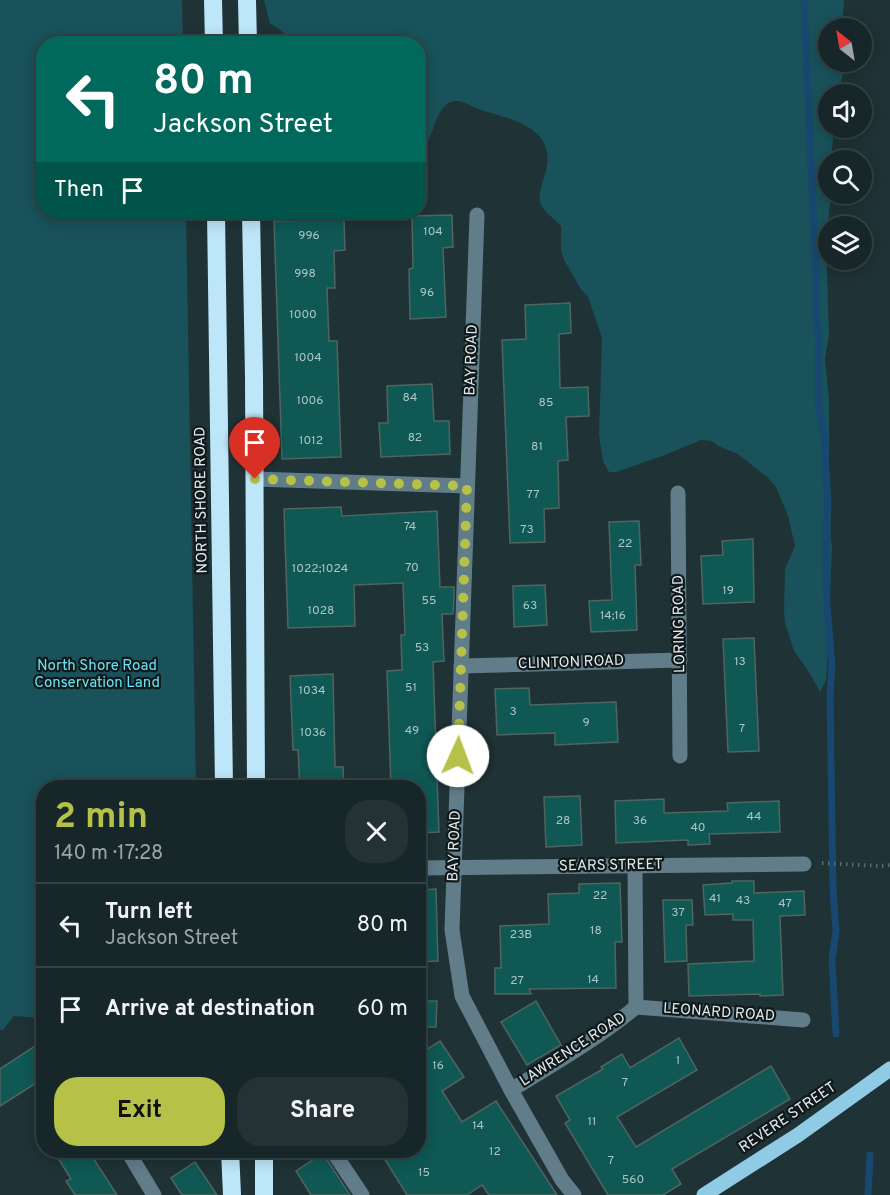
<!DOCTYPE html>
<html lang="en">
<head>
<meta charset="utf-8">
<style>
	body { margin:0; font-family:Overpass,sans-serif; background:#243234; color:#f1f3f6; height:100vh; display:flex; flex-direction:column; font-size:22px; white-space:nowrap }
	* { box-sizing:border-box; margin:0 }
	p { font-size:20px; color:#9ea5a8 }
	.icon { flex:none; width:33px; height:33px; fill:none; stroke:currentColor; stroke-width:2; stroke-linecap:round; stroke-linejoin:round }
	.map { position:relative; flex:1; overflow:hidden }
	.drawer { position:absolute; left:36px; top:780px; width:390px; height:378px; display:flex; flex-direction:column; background:#172628; border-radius:24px; box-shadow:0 3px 15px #0003,0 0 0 2px #364345 }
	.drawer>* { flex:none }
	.hud { position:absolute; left:36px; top:36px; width:390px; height:183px; border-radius:24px; box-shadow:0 3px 15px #0003,0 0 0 2px #364345; background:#00695c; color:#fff; overflow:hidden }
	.needle { width:39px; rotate:329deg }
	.tools { position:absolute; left:818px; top:18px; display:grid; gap:12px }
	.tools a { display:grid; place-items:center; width:54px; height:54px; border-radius:50%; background:#172628; box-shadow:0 3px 15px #0003,0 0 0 2px #364345; font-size:30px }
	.pin { position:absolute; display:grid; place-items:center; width:51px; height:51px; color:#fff; margin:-62px -26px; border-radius:50% 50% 50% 0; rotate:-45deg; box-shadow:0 0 6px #0007 }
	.pin .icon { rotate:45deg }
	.me { position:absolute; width:66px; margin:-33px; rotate:2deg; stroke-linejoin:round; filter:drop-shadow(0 0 4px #0008) }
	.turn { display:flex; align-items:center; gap:21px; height:126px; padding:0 18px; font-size:27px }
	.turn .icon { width:78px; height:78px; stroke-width:2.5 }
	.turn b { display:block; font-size:42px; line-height:51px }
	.then { display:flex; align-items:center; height:57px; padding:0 18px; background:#0003; gap:12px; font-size:22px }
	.round { display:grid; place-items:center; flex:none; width:63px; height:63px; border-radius:24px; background:#243234 }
	.overview { display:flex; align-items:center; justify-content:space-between; height:102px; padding:0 18px }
	h1 { font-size:36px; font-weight:700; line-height:45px; color:#b6c148 }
	.action { display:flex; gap:12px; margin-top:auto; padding:12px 18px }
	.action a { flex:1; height:69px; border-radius:24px; background:#b6c148; color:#111; font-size:24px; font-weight:700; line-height:69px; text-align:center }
	.action a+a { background:#243234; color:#f1f3f6 }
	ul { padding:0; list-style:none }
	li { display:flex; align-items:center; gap:18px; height:84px; padding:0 18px; border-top:2px solid #364345 }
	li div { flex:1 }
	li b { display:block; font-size:22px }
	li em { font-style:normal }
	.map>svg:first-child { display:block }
</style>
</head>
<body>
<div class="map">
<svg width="890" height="1195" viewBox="0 0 890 1195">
	<rect width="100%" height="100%" fill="#1f3235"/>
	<g fill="#19525a">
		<polygon points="0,0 182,0 183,43 44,44 44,212 186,212 196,787 44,788 43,1018 14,1016 3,1030 0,1030"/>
		<path d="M264,0H844L843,15L847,28H828V62H846L838,94H828V128H834L831,160H828V194H831L826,242L829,335L825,359L829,399V497C834,513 828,529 832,546L827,670L826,680L820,692L809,672L794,651L785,623L784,612L785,569L795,546L788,516L776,487L768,478L738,454L718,446L712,441L701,440L665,455L616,472H609L603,461L599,435L602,338L588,297L580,288L564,260L561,251V226C555,219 543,212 540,202C538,192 545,176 547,166C553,126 509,119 481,110C470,106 458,96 447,104C432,116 435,141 419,150L418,44L295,43L278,28L270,24Z"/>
	</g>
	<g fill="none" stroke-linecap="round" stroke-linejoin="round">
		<g stroke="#18486f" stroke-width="7">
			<polyline points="804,0 816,276 816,317 819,338 818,388 819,407 824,435 828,503 826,528 827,605 832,665 830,697 833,890 836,931 832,959 836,1034"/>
			<polyline points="868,1195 870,1155"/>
		</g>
	</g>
	<g fill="#0f5854" stroke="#506462" stroke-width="1.5">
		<polygon points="452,215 453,247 443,248 446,317 410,319 409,269 413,268 412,216"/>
		<polygon points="344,219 345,250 334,251 335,288 327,288 329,341 337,341 341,457 282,459 274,221"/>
		<polygon points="570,303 571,333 559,334 560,388 588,387 589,416 566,417 568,460 558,461 559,508 544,509 545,542 510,543 502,340 526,339 525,305"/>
		<polygon points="432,384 434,421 449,421 450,454 381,457 379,423 388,423 387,386"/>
		<polygon points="341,507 342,516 437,511 440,587 454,587 454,596 453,614 442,614 444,661 433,662 439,832 418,833 418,788 391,788 387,671 402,670 401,635 405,635 403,583 354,585 355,626 288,628 284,509"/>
		<polygon points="639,521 641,565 635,565 637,630 591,632 589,601 612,600 609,522"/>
		<polygon points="753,539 754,602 703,604 701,556 723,555 722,541"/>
		<polygon points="545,585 547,625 514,627 513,586"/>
		<polygon points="754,638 759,751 728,752 723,639"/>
		<polygon points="333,674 335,767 343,767 344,788 300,788 298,750 293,750 290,676"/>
		<polygon points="529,688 530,705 616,702 618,742 555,745 555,733 497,735 495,689"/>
		<polygon points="580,796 582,845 546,847 544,797"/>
		<polygon points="664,799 664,813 728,811 727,803 779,801 780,832 709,834 710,844 688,845 688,840 616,843 615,801"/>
		<polygon points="732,881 754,881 754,893 804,891 805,915 780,916 783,995 760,996 760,994 689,996 688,964 754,961 753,920 733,920 733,914 705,915 703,885 732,883"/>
		<polygon points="620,883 622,942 615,942 616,988 529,989 531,994 495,994 495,968 501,968 500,926 549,924 548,894 579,893 579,884"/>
		<polygon points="436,889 438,961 418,962 418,890"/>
		<polygon points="663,900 692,900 693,925 686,925 687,961 665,962"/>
		<polygon points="418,1001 437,1001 436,1027 418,1027"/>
		<polygon points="536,1001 561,1045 527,1065 501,1022"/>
		<polygon points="679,1038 697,1070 617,1117 636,1147 771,1066 790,1099 672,1169 681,1184 663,1195 608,1195 565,1123 570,1120 556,1096 603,1069 601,1067 622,1054 630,1068"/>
		<polygon points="440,1041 464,1077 442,1091 462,1122 496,1101 557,1195 489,1195 482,1185 467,1195 407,1195 379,1150 418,1150 418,1055"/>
		<polygon points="35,1046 44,1060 44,1078 0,1106 0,1069"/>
		<polygon points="53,1150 88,1150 117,1195 75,1195 66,1181 71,1179"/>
		<polygon points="323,1153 324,1155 350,1195 311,1195 296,1171"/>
		<polygon points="195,1162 217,1195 182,1195 171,1178"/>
	</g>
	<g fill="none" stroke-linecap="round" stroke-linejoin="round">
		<polyline stroke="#5b6b6e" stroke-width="4" stroke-dasharray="1.5 4.5" stroke-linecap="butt" points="822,863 880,866 890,865"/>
		<g stroke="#617d8a" stroke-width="15">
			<polyline points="477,215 452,930 462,996 511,1090 562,1180 574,1195"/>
			<polyline points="255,479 467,486"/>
			<polyline points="678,493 680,756"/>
			<polyline points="461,666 680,660"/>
			<polyline points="635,866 636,1007"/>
			<polyline points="418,868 804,864"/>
			<polyline points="636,1007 803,1020"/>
			<polyline points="42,1015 44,1017"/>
			<path d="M511,1090C554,1064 597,1039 636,1007"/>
			<polyline points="127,1150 154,1195"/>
			<polyline points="332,1150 362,1195"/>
		</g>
		<polyline stroke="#90cbe6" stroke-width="15" points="704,1195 798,1135 890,1069"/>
		<g stroke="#bde6f9" stroke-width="18">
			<polyline points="213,0 214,44"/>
			<polyline points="247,0 248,44"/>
			<polyline points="216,212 224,788"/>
			<polyline points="251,212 254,377 256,788"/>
			<polyline points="230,1150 232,1195"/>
			<polyline points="264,1150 264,1195"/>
		</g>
	</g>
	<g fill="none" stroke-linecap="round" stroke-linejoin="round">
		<polyline stroke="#b6c148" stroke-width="10" stroke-dasharray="0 18" points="255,479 467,486 458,756"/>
	</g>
	<g text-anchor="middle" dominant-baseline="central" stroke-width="4.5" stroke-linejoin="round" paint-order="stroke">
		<g font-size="12" fill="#acc6c7">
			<text x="433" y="232">104</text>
			<text x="309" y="236">996</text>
			<text x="305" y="274">998</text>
			<text x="427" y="293">96</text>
			<text x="303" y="315">1000</text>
			<text x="308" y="358">1004</text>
			<text x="410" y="398">84</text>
			<text x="310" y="401">1006</text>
			<text x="546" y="403">85</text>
			<text x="415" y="438">82</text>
			<text x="311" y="441">1012</text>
			<text x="537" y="447">81</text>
			<text x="533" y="495">77</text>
			<text x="410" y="527">74</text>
			<text x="527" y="530">73</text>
			<text x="625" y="544">22</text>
			<text x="412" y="568">70</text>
			<text x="320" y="569">1022;1024</text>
			<text x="728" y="591">19</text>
			<text x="429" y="601">55</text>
			<text x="530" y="606">63</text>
			<text x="321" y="611">1028</text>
			<text x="613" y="616">14;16</text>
			<text x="422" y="648">53</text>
			<text x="740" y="662">13</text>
			<text x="411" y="688">51</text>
			<text x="312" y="691">1034</text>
			<text x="513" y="712">3</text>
			<text x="586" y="723">9</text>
			<text x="742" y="729">7</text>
			<text x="412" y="731">49</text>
			<text x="313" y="733">1036</text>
			<text x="754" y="817">44</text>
			<text x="563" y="821">28</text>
			<text x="640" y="821">36</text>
			<text x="698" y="828">40</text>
			<text x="600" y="896">22</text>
			<text x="715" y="899">41</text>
			<text x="743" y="901">43</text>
			<text x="785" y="904">47</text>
			<text x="678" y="913">37</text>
			<text x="596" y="931">18</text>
			<text x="521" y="935">23B</text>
			<text x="593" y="980">14</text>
			<text x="517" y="981">27</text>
			<text x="678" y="1061">1</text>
			<text x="438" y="1066">16</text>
			<text x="625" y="1083">7</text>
			<text x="592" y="1122">11</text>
			<text x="478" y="1126">14</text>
			<text x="495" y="1152">12</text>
			<text x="611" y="1161">7</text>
			<text x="424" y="1173">15</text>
			<text x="633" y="1180">560</text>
		</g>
		<g font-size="15" fill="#e0ebed" stroke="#101819">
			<text transform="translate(472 360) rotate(-88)">BAY ROAD</text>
			<text transform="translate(202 500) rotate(-91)">NORTH SHORE ROAD</text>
			<text transform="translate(680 624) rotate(-91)">LORING ROAD</text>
			<text transform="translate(571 663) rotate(-2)">CLINTON ROAD</text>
			<text transform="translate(455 846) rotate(-88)">BAY ROAD</text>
			<text transform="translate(611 866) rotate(-1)">SEARS STREET</text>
			<text transform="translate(719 1013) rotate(4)">LEONARD ROAD</text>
			<text transform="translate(573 1050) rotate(-33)">LAWRENCE ROAD</text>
			<text transform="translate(788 1118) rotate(-34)">REVERE STREET</text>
		</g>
		<g font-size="15" fill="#66e3f6" stroke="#101819">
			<text x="97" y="666">North Shore Road<tspan x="97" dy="17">Conservation Land</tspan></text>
		</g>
	</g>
</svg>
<div class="tools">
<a><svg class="needle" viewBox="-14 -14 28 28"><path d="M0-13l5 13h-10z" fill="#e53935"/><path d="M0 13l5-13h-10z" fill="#9ea5a8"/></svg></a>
<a><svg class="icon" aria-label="sound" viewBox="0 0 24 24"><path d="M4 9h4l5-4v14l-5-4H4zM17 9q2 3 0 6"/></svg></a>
<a><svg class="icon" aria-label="search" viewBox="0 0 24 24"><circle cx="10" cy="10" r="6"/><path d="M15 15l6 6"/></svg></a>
<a><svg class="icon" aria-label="layers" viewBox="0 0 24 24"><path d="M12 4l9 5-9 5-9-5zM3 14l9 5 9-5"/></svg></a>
</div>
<div class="pin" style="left:255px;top:479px;background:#d93025"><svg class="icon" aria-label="arrive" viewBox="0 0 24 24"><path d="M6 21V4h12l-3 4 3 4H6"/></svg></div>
<svg class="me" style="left:458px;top:756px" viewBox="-20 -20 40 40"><circle r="19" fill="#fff"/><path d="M0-13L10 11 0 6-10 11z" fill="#b6c148"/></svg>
<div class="hud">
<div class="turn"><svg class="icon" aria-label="left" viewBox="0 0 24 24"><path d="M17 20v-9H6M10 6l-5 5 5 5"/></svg><div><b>80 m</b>Jackson Street</div></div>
<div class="then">Then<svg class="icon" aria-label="arrive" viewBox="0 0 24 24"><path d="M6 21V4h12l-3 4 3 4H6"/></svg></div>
</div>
<section class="drawer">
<div class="overview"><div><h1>2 min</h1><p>140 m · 17:28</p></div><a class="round"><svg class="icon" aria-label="close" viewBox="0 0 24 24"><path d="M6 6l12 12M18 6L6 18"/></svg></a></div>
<ul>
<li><svg class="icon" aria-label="left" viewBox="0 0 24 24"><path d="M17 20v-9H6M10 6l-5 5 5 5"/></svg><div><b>Turn left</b><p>Jackson Street</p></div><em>80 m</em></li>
<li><svg class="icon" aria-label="arrive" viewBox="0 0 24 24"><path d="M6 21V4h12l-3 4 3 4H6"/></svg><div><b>Arrive at destination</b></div><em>60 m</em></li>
</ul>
<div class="action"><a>Exit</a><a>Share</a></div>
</section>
</div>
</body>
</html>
